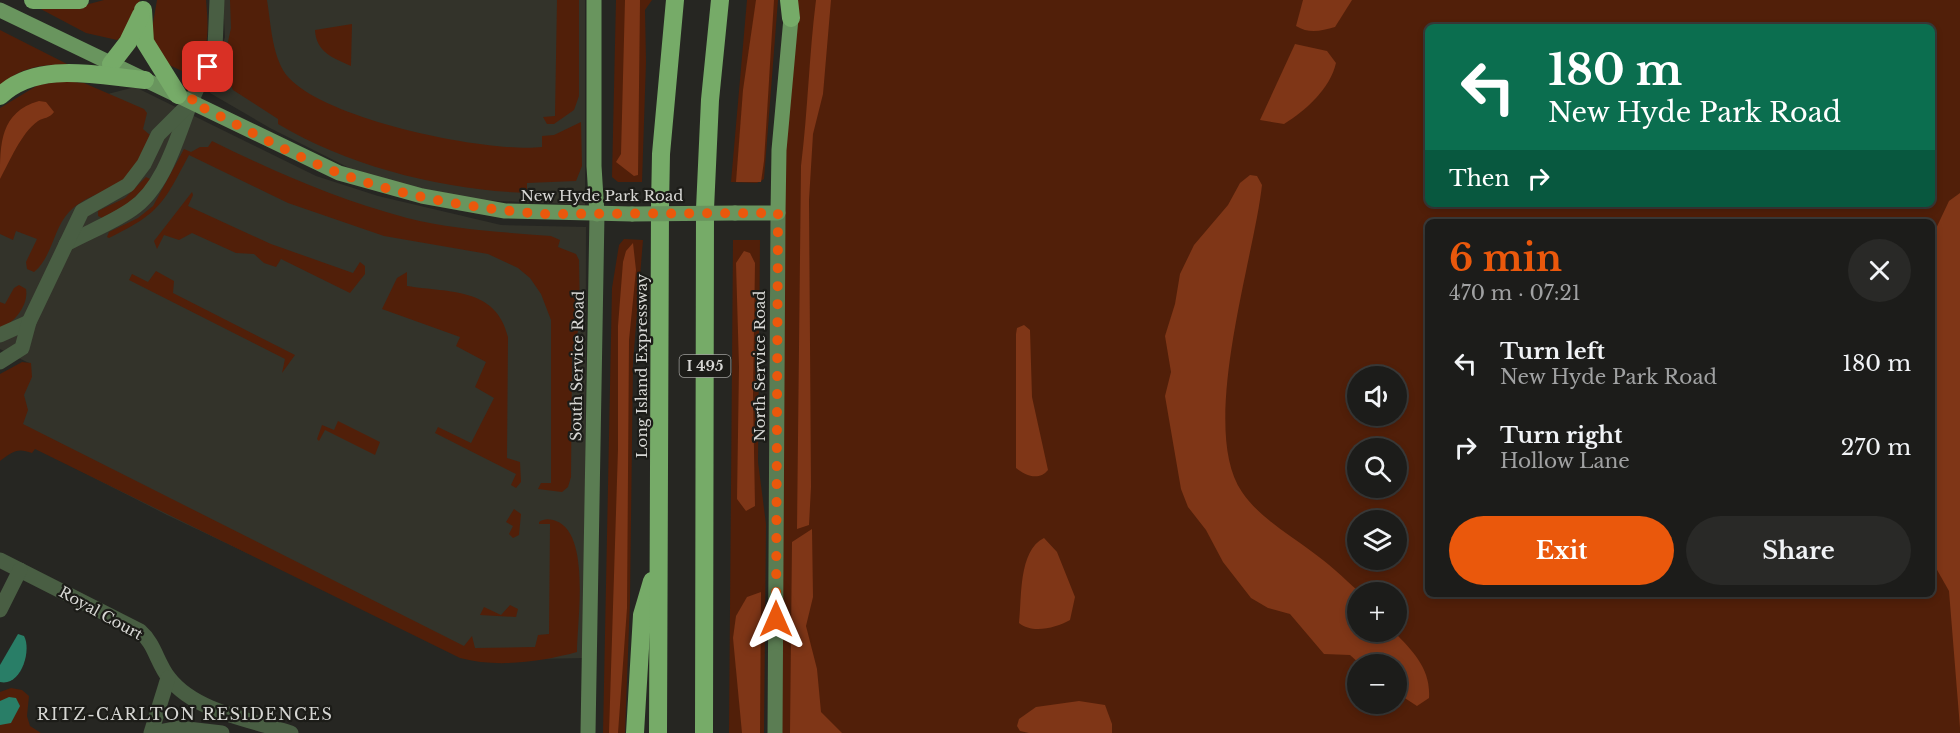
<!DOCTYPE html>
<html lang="en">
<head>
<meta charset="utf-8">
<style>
	body { margin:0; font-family:"Libre Baskerville",serif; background:#292927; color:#f1f3f6; height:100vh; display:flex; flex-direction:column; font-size:22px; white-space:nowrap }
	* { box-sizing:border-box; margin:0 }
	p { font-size:20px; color:#a0a1a2 }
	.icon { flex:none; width:33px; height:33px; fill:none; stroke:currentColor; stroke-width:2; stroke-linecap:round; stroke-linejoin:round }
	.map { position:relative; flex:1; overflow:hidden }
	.panel { position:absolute; left:1425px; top:219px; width:510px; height:378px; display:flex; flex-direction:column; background:#1c1c1a; border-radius:9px; box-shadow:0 3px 9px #0003,0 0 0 2px #3a3a39 }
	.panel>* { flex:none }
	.guide { position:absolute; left:1425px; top:24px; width:510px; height:183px; border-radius:9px; box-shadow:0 3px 9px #0003,0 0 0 2px #3a3a39; background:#0b6e4f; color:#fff; overflow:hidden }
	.buttons { position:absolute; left:1347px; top:366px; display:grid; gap:12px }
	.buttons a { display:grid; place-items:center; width:60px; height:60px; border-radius:50%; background:#1c1c1a; box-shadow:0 3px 9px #0003,0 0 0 2px #3a3a39; font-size:30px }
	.pin { position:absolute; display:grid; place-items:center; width:51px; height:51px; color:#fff; margin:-26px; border-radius:12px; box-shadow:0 3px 9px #0006 }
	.me { position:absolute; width:66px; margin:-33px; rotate:0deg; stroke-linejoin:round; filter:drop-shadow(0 0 4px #0008) }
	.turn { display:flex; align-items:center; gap:21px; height:126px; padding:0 24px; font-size:27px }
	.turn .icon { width:78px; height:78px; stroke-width:2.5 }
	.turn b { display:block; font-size:42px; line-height:51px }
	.then { display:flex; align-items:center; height:57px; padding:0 24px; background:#0003; gap:12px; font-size:22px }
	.round { display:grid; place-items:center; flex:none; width:63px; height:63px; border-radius:32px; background:#292927 }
	.summary { display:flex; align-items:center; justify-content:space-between; height:102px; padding:0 24px }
	h1 { font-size:36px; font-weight:800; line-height:45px; color:#ea580c }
	.cta { display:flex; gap:12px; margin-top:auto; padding:12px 24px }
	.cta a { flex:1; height:69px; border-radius:36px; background:#ea580c; color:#fff; font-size:24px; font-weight:800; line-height:69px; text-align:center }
	.cta a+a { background:#292927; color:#f1f3f6 }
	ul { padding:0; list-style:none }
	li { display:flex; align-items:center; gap:18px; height:84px; padding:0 24px }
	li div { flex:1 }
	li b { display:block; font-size:22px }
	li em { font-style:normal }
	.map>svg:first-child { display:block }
</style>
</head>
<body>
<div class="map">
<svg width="1960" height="733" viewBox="0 0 1960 733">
	<rect width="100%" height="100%" fill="#262622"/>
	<g fill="#33332a">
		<polygon points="223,0 585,0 585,205 479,200 369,178 270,128 210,93 225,37"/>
		<polygon points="135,87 316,176 378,196 501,225 586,227 585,658 479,660 462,655 167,515 0,430 29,363 0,349 0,171 26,115"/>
	</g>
	<g fill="#511f09" fill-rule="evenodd">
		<path d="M104,0H140C135,17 133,30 117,40L86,33L35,6L74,8Z"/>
		<path d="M157,0H206C208,23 210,45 199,66L187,61L182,71L167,64L150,40Z"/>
		<path d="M230,0H267C271,24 272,60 289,78C328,120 486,153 542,147V136L554,135L581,122L582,166L576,181L527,183V193C444,190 350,167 278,124V119L233,90L227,77L220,78L231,28Z"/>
		<polygon points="557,0 579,0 579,96 574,110 554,124 547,124 543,117 555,116"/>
		<polygon points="616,0 652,0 645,10 646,62 642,182 618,182 612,177"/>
		<polygon points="747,0 778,0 764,179 757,183 731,182"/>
		<path d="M794,0H1960V733H775L778,213ZM1428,27H1932V204H1428ZM1428,222H1932V594H1428ZM1358,376H1396V416H1358ZM1358,448H1396V488H1358ZM1358,520H1396V560H1358ZM1358,592H1396V632H1358ZM1358,664H1396V704H1358Z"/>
		<path d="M352,24L351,65V66C333,58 316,52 315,30Z"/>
		<path d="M0,30L69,65C43,64 19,67 0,87Z"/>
		<path d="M63,81L84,83L144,109L147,113L143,129L150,135C143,148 137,169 124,179C108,192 84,196 69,212C53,229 52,258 34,272L27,269L26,262L37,239L16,231L13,240L0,234V108L38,85Z"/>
		<path d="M212,141C275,172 338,200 407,218C454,230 503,232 551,236L560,240L558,247L576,254L579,260L580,323L572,355L571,477L568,487L562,492L538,489L541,483H551V320L541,294L530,278L518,268L488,254L384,236L288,203L189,155C163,204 160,213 109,238L107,237L109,232L138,218L153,206L184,149L191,152L200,147H208Z"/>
		<polygon points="146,177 150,179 149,183 128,204 102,218 98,216 98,211 125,198"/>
		<polygon points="192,192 193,195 188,206 271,244 353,273 360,262 365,266 365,274 350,293 281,259 276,267 264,263 254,254 236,253 192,233 179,240 164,235 157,249 154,241"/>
		<polygon points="624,239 643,240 633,362 630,600 625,733 603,733 612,288 619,245"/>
		<polygon points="733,240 760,240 758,462 766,524 764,733 729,733"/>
		<polygon points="156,271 174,281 173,293 295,355 282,373 285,359 129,280 132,274 148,282"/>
		<path d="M407,272V286C450,293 496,287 508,337L507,458L520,462L521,482L516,488L511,485L516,474L435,433L438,427L471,443L494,398L475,387L486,362L456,346L460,337L382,309L397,278Z"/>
		<path d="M19,285L26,289C29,305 14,323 0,329V302L5,304L14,288Z"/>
		<path d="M22,362L31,363L32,377L24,395L28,410L23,424L464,646L472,636L475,648L535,647L538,635L549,634L550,524H539V522C544,518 551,519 556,521C591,534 577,621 577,652C540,662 497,668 460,658L35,449L32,453C17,447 12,452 0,461V374Z"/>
		<polygon points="338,421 380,442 375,455 325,430 319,441 317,439 322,425 334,430"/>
		<polygon points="514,509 521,514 519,535 513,538 509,534 513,526 506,522"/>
		<polygon points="510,605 518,609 516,617 480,615 484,607 501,615"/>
		<polygon points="11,688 22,690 29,696 27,716 30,726 41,733 0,733 0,692"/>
	</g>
	<g fill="#7f3617">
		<polygon points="625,0 640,0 638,175 634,176 616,162 621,154"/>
		<polygon points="756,0 774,0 764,161 761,182 736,182 743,90"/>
		<path d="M816,0H831L823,94L813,134L809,200L811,487L809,525L797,529L801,166C808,110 809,55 816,0Z"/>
		<path d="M1303,0H1352L1335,27C1321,31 1309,34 1296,26Z"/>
		<path d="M1295,44L1327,51L1336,63C1330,89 1306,110 1284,124L1260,120Z"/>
		<path d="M39,101L46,102L54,112C49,119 44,117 38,121C21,133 10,161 0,179C0,144 0,112 39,101Z"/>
		<path d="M1250,175L1257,176L1262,185C1254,259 1198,428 1242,492C1258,516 1288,534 1311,551C1328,563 1344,578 1359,592L1358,632H1394C1413,651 1431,669 1429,698L1417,706L1397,693L1396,664H1360L1350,655L1324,654L1290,614L1268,608L1251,598L1223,562L1206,530L1188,507L1181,489L1165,396L1171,372L1165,336L1175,304L1180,274L1194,245L1228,205L1240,183Z"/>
		<polygon points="1960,193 1960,728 1949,591 1932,561 1932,237 1949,201"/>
		<polygon points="633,243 636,270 629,340 627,608 618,733 609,733 618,449 618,326 623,262 626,251"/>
		<polygon points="744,251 750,253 755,263 753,395 755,506 746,511 737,499 739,367 736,263"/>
		<path d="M1024,325L1030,330L1032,397L1048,470C1039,481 1026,476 1016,468V334L1017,328Z"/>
		<polygon points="812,529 813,597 806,626 817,669 821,712 842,733 790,733 792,542"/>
		<path d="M1044,538L1057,552L1075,597L1070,620C1056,628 1032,634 1019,623C1022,598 1018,551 1044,538Z"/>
		<polygon points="761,592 760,733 742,733 733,638 736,616 747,597"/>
		<polygon points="1079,701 1105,705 1112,724 1112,733 1029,733 1020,731 1017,726 1019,719 1036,707"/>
	</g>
	<g fill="#297e67">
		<path d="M18,634L24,636C32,650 21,687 0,682V665Z"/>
		<polygon points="9,697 16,698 20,706 11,723 0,725 0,701"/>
	</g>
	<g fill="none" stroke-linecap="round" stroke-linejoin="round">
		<g stroke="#495e43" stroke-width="15">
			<path d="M66,244C88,232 112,223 132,209C163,188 176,141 189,107"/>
			<polyline points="0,335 29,322"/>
			<polyline points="0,362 22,348 29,322 82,211 128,185 144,164 158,135 191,102"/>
			<path d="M0,560L140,631C155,644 157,663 169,678C195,712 252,720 291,733"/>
			<polyline points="0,610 20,570"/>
			<polyline points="151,733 168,678"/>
			<polyline points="153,733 179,728 222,733"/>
		</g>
		<polyline stroke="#495e43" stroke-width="15" points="191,102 215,48 217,0"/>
		<g stroke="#5b7d53" stroke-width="15">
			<polyline points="588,733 597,214"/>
			<polyline points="775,733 778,213"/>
		</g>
		<g stroke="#69955e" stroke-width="15">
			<polyline points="594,0 594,166 597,214"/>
			<polyline points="0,10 339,173 422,196 505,211 632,214"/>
			<polyline points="735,213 778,213 779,150 791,18"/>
		</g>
		<g stroke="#76ab68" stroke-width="18">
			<polyline points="33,0 80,0"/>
			<polyline points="789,0 791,18"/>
			<polyline points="143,10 145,42 178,95"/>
			<polyline points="111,64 128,42 141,15"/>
			<path d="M0,96C38,60 98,76 145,80"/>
			<polyline points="635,733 642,615 652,581"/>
			<polyline points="658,733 660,207 661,154 675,0"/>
			<polyline points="704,733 705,209 710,100 720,0"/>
		</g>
		<polyline stroke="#69955e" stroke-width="15" points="632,214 735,213"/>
	</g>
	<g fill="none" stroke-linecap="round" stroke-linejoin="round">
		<path stroke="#ea580c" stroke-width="10" stroke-dasharray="0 18" d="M208,67L191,102C240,125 288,154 339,173C403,197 476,209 544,214L778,213L776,619"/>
	</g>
	<g text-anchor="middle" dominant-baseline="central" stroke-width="4.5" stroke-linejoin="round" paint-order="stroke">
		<rect fill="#1c1c18" stroke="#9f9f9c" stroke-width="1.5" x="679.5" y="355" width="51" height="22" rx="4.5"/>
		<g font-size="14" font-weight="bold" fill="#d7d7d4">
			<text x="705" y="366">I 495</text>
		</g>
		<g font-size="15" fill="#d7d7d4" stroke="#1c1c18">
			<text x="602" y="195">New Hyde Park Road</text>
			<text transform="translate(577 366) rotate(-89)">South Service Road</text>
			<text transform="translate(641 366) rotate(-90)">Long Island Expressway</text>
			<text transform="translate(759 366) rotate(-90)">North Service Road</text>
			<text transform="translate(101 613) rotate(29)">Royal Court</text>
		</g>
		<g font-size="16" letter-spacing="1.5" fill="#d7d7d4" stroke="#1c1c18">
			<text x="185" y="714">RITZ-CARLTON RESIDENCES</text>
		</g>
	</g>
</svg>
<div class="buttons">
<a><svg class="icon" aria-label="sound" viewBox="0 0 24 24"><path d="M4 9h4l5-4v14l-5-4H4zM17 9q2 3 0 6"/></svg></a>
<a><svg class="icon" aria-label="search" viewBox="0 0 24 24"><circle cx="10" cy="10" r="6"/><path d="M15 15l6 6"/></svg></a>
<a><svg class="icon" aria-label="layers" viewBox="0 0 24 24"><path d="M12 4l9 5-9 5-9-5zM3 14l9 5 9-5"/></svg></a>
<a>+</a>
<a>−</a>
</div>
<div class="pin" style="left:208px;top:67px;background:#d93025"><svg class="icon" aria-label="arrive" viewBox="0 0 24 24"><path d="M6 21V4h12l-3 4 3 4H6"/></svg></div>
<svg class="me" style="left:776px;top:619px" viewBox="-20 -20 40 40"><path d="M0-17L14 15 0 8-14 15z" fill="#ea580c" stroke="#fff" stroke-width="4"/></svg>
<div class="guide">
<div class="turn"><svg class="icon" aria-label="left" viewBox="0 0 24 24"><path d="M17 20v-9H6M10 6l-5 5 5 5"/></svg><div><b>180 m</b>New Hyde Park Road</div></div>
<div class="then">Then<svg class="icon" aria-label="right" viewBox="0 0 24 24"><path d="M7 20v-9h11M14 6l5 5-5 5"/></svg></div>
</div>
<section class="panel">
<div class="summary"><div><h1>6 min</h1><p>470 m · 07:21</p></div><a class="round"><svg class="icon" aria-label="close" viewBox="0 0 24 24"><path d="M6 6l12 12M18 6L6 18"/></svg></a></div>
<ul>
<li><svg class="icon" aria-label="left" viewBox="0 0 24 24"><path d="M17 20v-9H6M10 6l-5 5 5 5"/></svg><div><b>Turn left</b><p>New Hyde Park Road</p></div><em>180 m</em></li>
<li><svg class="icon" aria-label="right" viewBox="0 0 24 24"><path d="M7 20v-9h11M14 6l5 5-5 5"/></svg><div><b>Turn right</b><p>Hollow Lane</p></div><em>270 m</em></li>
</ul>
<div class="cta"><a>Exit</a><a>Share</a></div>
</section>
</div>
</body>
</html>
